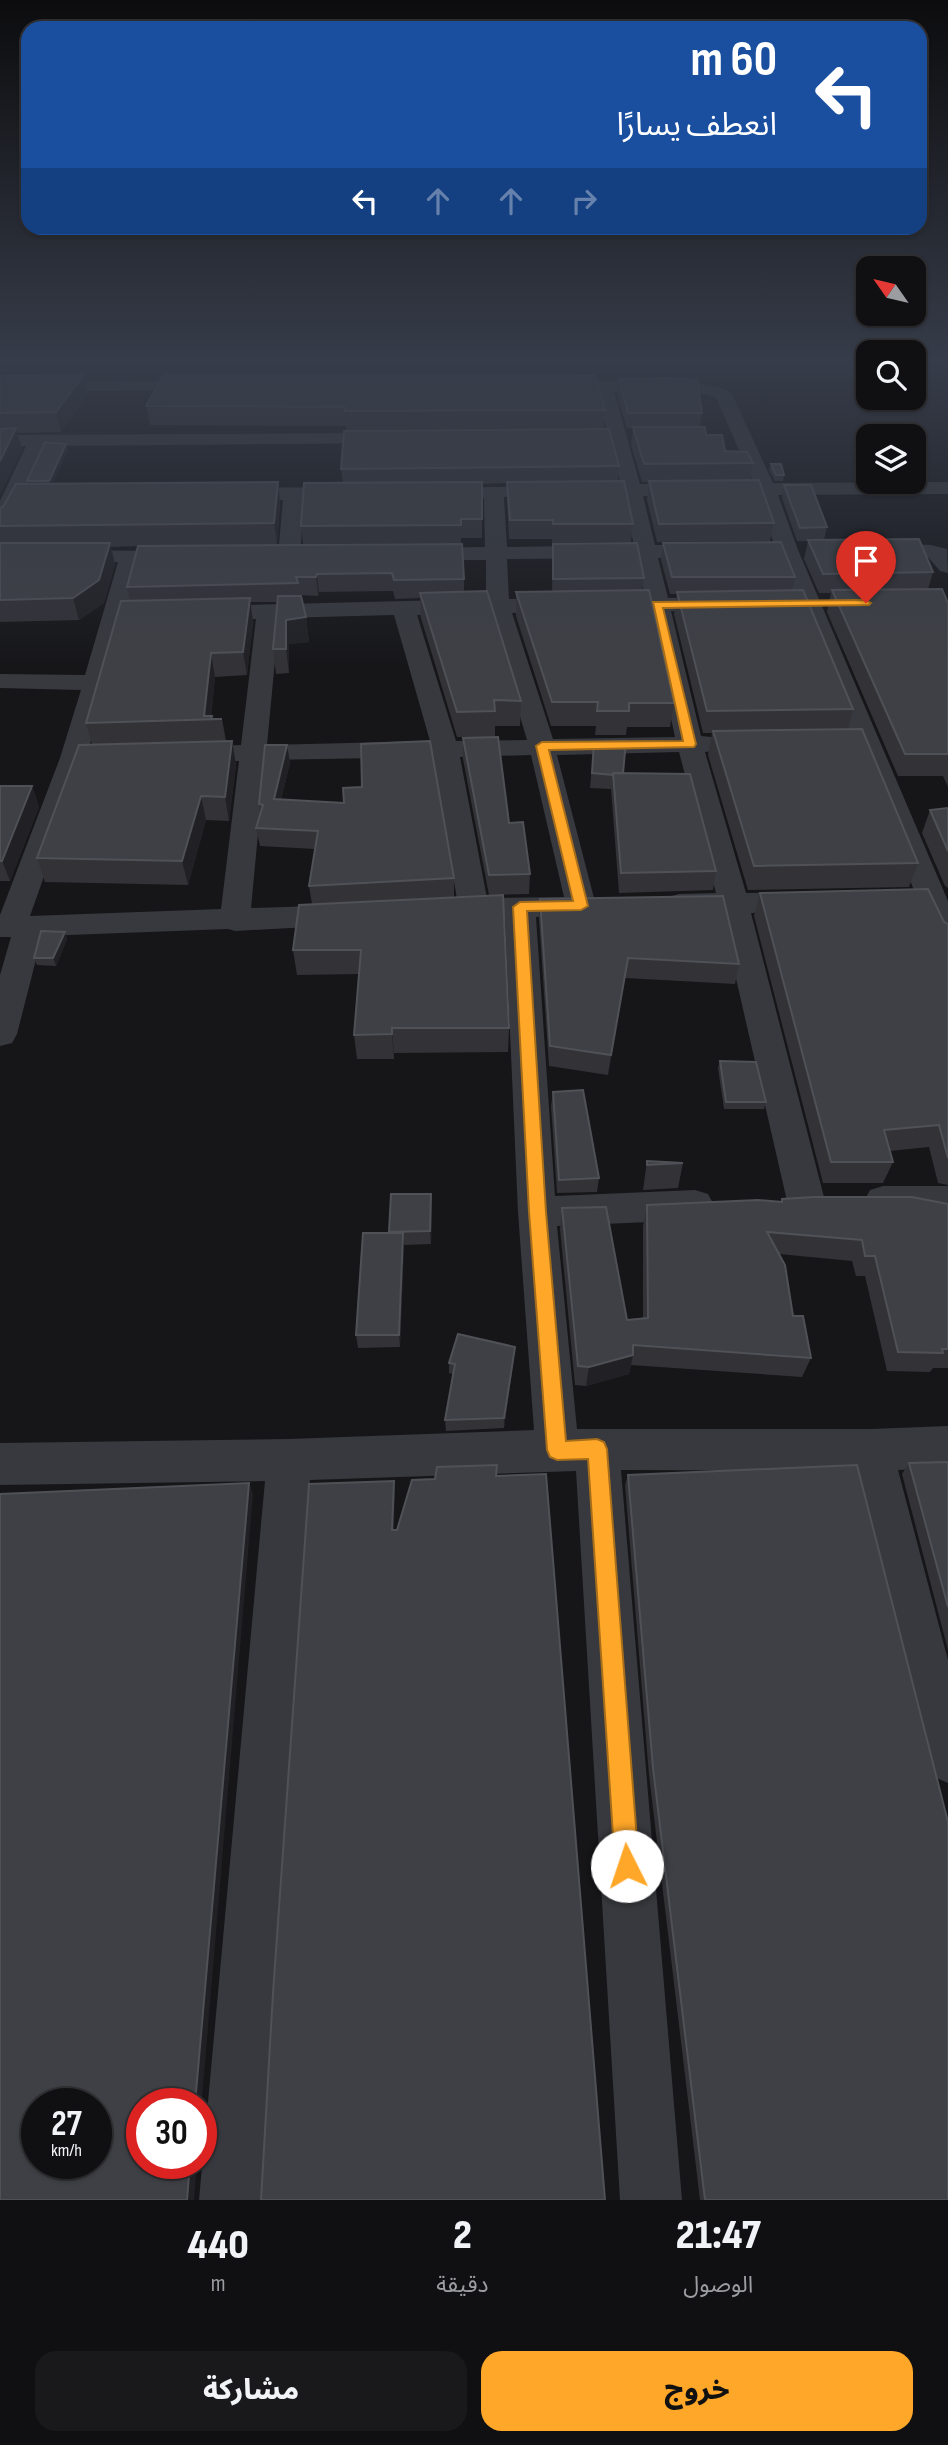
<!DOCTYPE html>
<html lang="ar">
<head>
<meta charset="utf-8">
<style>
	body { margin:0; font-family:"Sofia Sans Condensed","Noto Sans Arabic",sans-serif; background:#19191c; color:#f1f3f6; direction:rtl; height:100vh; display:flex; flex-direction:column; font-size:26px; white-space:nowrap }
	* { box-sizing:border-box; margin:0 }
	p { font-size:23px; color:#9c9da0 }
	.icon { flex:none; width:38px; height:38px; fill:none; stroke:currentColor; stroke-width:2; stroke-linecap:round; stroke-linejoin:round }
	.map { position:relative; height:2200px; overflow:hidden; direction:ltr }
	.drawer { display:flex; flex-direction:column; background:#101013; flex:1 }
	.drawer>* { flex:none }
	.top-card { position:absolute; left:21px; top:21px; width:906px; height:214px; border-radius:21px; box-shadow:0 2px 5px #0004,0 0 0 2px #303033; direction:rtl; background:#1a4fa0; color:#fff; overflow:hidden }
	.needle { width:46px; rotate:304deg }
	.fabs { position:absolute; left:856px; top:256px; display:grid; gap:14px }
	.fabs a { display:grid; place-items:center; width:70px; height:70px; border-radius:14px; background:#101013; box-shadow:0 2px 5px #0004,0 0 0 2px #303033; font-size:35px }
	.speed { position:absolute; left:21px; top:2088px; display:flex; gap:14px; font-size:35px; font-weight:700; text-align:center }
	.speed>* { display:grid; place-content:center; width:91px; height:91px; border-radius:50%; background:#101013; box-shadow:0 2px 5px #0004,0 0 0 2px #303033; line-height:1 }
	.speed small { font-size:18px; font-weight:400 }
	.speed .limit { border:10px solid #d22; background:#fff; color:#111 }
	.pin { position:absolute; display:grid; place-items:center; width:60px; height:60px; color:#fff; margin:-72px -30px; border-radius:50% 50% 50% 0; rotate:-45deg; box-shadow:0 0 7px #0007 }
	.pin .icon { rotate:45deg }
	.me { position:absolute; width:77px; margin:-38px; rotate:356deg; stroke-linejoin:round; filter:drop-shadow(0 0 5px #0008) }
	.turn { display:flex; align-items:center; gap:24px; height:147px; padding:0 35px; font-size:32px }
	.turn .icon { width:91px; height:91px; stroke-width:2.5 }
	.turn b { display:block; font-size:49px; line-height:60px }
	.lanes { display:flex; align-items:center; height:66px; padding:0 35px; background:#0003; justify-content:center; gap:35px; direction:ltr }
	.lanes .off { opacity:.35 }
	.eta { display:flex; justify-content:space-evenly; align-items:center; height:119px; text-align:center }
	.eta b { font-size:42px; font-weight:800; line-height:49px }
	.primary-button { display:flex; gap:14px; margin-top:auto; padding:14px 35px }
	.primary-button a { flex:1; height:80px; border-radius:21px; background:#ffa728; color:#111; font-size:28px; font-weight:800; line-height:80px; text-align:center }
	.primary-button a+a { background:#19191c; color:#f1f3f6 }
	.map>svg:first-child { display:block }
</style>
</head>
<body>
<div class="map">
<svg width="948" height="2200" viewBox="0 0 948 2200">
	<rect width="100%" height="100%" fill="#161619"/>
	<g fill="none" stroke-linecap="round" stroke-linejoin="round">
		<g fill="#37393e" fill-rule="evenodd">
			<polygon points="206,380 212,381 215,385 212,389 0,393 0,383"/>
			<path d="M553,382C584,382 715,374 732,394L773,483L948,482V494L778,495L798,550L948,901V947L937,944L933,937L776,550L756,489L716,397L695,392H614L640,484H696L703,486L706,490L703,494L696,496H643L655,545H710L718,546L721,551L718,556L710,557L658,558L668,598L724,597L732,599L735,604L732,609L724,611H671L701,736L722,738L726,744L722,750L705,752L746,893L805,892L816,895L820,902L816,909L805,912L751,913L825,1201L819,1212L806,1216L793,1212L787,1201L721,913L679,914L668,911L664,904L668,897L679,894L716,893L679,752L557,755L594,898L599,899L603,906L599,913L588,916L536,917L555,1196L695,1190L708,1194L714,1205L708,1216L695,1220L557,1226L577,1429H871L948,1426V1468L898,1470L948,1660V1783L930,1775L922,1757L854,1471L621,1470L682,2200H620L576,1471L310,1480L261,2200H199L265,1481L0,1485V1443L289,1439L534,1430L518,1212L505,918L458,919L447,916L443,909L447,902L457,899L433,757L265,760L251,908L346,905L357,908L361,915L357,922L346,925L235,931L228,929L42,936L17,1034L12,1043L0,1046V975L11,937H0V915L60,758L81,690L0,688V674L85,675L118,562H0V550L190,551L193,556L190,561L140,562L128,608L486,599V560H416L408,559L405,554L408,549L416,548L485,547L484,498H433L426,496L423,492L426,488L621,485L597,392L547,391L544,387ZM504,497H623L634,545L507,547ZM637,558L645,598L509,599L507,559ZM648,611L675,737L553,739L512,613ZM489,613L527,740L456,741L417,615ZM394,615L430,741L267,745L279,618ZM256,619L241,745L176,748L172,754L176,760L185,762L239,761L221,909L30,916L86,758L125,622ZM531,755L564,897L487,898L460,757Z"/>
			<polygon points="392,433 401,439 399,443 45,446 10,523 7,527 0,529 0,501 26,446 0,447 0,435"/>
			<polygon points="349,487 356,489 359,493 356,497 304,499 300,555 297,560 281,560 278,555 283,500 230,500 223,498 220,494 223,490 230,488"/>
			<polygon points="875,543 931,545 947,549 948,573 940,571 928,557 867,554 864,549 867,544"/>
			<polygon points="883,1186 948,1186 948,1216 883,1216 870,1212 864,1201 870,1190"/>
		</g>
	</g>
	<g fill="#323237">
		<polygon points="164,374 605,410 604,428 346,430 346,426 150,425 146,406"/>
		<polygon points="0,376 88,394 61,432 17,433 22,449 0,495"/>
		<polygon points="619,379 702,413 700,427 706,435 725,451 753,463 750,480 774,523 770,541 657,542 647,500 649,482 642,482 631,445 633,428 627,428 617,394"/>
		<polygon points="66,444 68,450 52,483 278,482 280,503 277,544 464,579 464,592 521,701 520,726 495,726 495,737 457,737 421,618 420,598 395,599 393,591 319,592 318,596 299,595 306,617 309,642 289,644 289,673 276,674 273,649 278,602 250,602 253,622 247,675 215,677 211,716 213,719 222,719 226,741 232,741 236,765 229,821 206,820 188,885 45,882 37,858 92,745 86,723 130,601 127,587 138,546 111,547 115,565 104,603 79,620 0,622 0,508 3,507 28,483 27,481"/>
		<polygon points="771,464 784,475 783,481 775,481 769,470"/>
		<polygon points="619,466 618,481 633,524 631,542 552,543 552,539 509,539 507,501 507,483 482,484 482,538 461,538 461,543 303,544 301,526 343,483 341,469"/>
		<polygon points="784,485 827,527 824,539 933,572 928,589 948,603 948,787 943,776 898,776 827,612 831,593 819,593 804,559 808,541 797,541 782,498"/>
		<polygon points="663,543 795,577 792,590 853,709 848,729 918,863 909,887 748,890 708,755 712,733 703,733 674,614 677,594 670,594 661,560"/>
		<polygon points="553,544 644,578 642,591 674,703 670,727 627,727 626,735 595,735 596,726 551,726 516,616 516,592 552,592"/>
		<polygon points="463,738 509,823 530,874 529,894 489,895 463,759"/>
		<polygon points="594,742 716,871 713,890 619,893 611,789 590,788"/>
		<polygon points="287,745 290,763 281,800 454,878 454,897 312,904 309,886 315,849 260,846 256,828 260,814 259,804"/>
		<polygon points="0,786 32,786 39,807 10,881 0,881"/>
		<polygon points="948,808 948,888 945,886 922,833 930,810"/>
		<polygon points="760,893 948,924 948,1185 938,1183 929,1147 890,1151 893,1162 883,1183 823,1183 754,916"/>
		<polygon points="540,899 739,964 735,984 625,978 608,1075 549,1066 539,920"/>
		<polygon points="299,905 509,1028 508,1052 394,1053 394,1059 357,1059 354,1035 359,974 297,975 293,950"/>
		<polygon points="65,932 67,939 56,966 37,965 34,958"/>
		<polygon points="720,1061 766,1102 764,1109 724,1109 718,1068"/>
		<polygon points="553,1092 599,1178 597,1192 557,1193 551,1106"/>
		<polygon points="647,1161 683,1163 678,1188 643,1190"/>
		<polygon points="782,1199 948,1204 948,1368 933,1368 930,1372 887,1371 865,1276 856,1276 852,1261 779,1254 793,1316 811,1358 802,1377 631,1365 629,1374 586,1386 575,1385 560,1229 562,1208 627,1320 643,1318 643,1226 647,1205 781,1202"/>
		<polygon points="432,1208 431,1244 404,1245 400,1347 358,1348 356,1335 389,1233"/>
		<polygon points="514,1358 504,1428 446,1431 445,1420 453,1374 449,1373 449,1363"/>
		<polygon points="948,1462 948,1650 902,1474 909,1463"/>
		<polygon points="628,1475 948,2200 700,2200 649,1775 625,1485"/>
	</g>
	<g fill="#212125">
		<polygon points="84,374 88,394 61,432 56,412"/>
		<polygon points="16,428 22,449 0,495 0,461"/>
		<polygon points="66,444 68,450 51,487 49,481"/>
		<polygon points="278,482 280,503 277,544 274,523"/>
		<polygon points="110,543 115,565 104,603 79,620 73,598"/>
		<polygon points="317,574 319,592 318,596 316,577"/>
		<polygon points="250,598 253,622 247,675 243,652"/>
		<polygon points="306,617 309,642 289,644 289,673 286,649 286,620"/>
		<polygon points="211,653 215,677 211,720 204,716"/>
		<polygon points="232,741 236,765 229,821 225,797"/>
		<polygon points="287,745 290,763 277,818 274,799"/>
		<polygon points="32,786 39,807 10,881 2,861"/>
		<polygon points="201,796 206,820 188,885 182,861"/>
		<polygon points="65,932 67,939 56,966 53,958"/>
		<polygon points="628,958 625,978 608,1075 611,1055"/>
		<polygon points="392,1028 394,1053 394,1059 392,1034"/>
		<polygon points="431,1194 432,1208 431,1244 430,1231"/>
		<polygon points="403,1233 404,1246 400,1347 399,1335"/>
		<polygon points="515,1347 514,1358 504,1428 504,1418"/>
		<polygon points="633,1355 629,1374 586,1386 589,1367"/>
		<polygon points="394,1481 395,1491 394,1540 392,1530"/>
		<polygon points="249,1483 253,1494 201,2110 201,2104 195,2104"/>
		<polygon points="190,2163 197,2163 194,2200 187,2200"/>
	</g>
	<g fill="#3e4045" stroke="#4f5157" stroke-width="2" fill-rule="evenodd">
		<polygon points="84,374 56,412 0,413 0,376"/>
		<polygon points="164,374 595,375 605,410 345,411 345,407 146,406"/>
		<polygon points="667,378 697,380 702,413 628,413 619,379"/>
		<polygon points="633,427 705,427 706,435 722,435 725,451 747,452 753,463 644,464"/>
		<polygon points="16,428 0,461 0,429"/>
		<polygon points="609,429 619,466 341,469 344,431"/>
		<polygon points="45,442 66,444 49,481 27,481"/>
		<polygon points="771,464 781,464 784,475 776,475"/>
		<polygon points="759,480 774,523 659,524 649,481"/>
		<polygon points="624,481 633,524 553,524 553,520 510,520 507,482"/>
		<polygon points="278,482 274,523 0,526 0,508 3,507 16,484"/>
		<polygon points="482,482 482,519 461,519 461,525 301,526 304,483"/>
		<polygon points="784,485 811,485 827,527 800,528"/>
		<polygon points="919,539 933,572 823,574 808,540"/>
		<polygon points="781,542 795,577 672,577 663,543"/>
		<polygon points="0,543 110,543 99,580 73,598 0,600"/>
		<polygon points="637,543 644,578 553,579 553,544"/>
		<polygon points="462,544 464,579 394,580 392,573 317,574 316,577 296,577 298,583 127,587 138,546"/>
		<polygon points="942,589 948,603 948,754 905,754 832,590"/>
		<polygon points="649,590 674,703 629,703 629,711 597,711 598,702 552,702 516,592"/>
		<polygon points="803,590 853,709 707,711 677,592"/>
		<polygon points="487,591 521,701 494,700 495,711 457,712 420,593"/>
		<polygon points="278,596 301,596 306,617 286,620 286,649 273,649"/>
		<polygon points="250,598 243,652 211,653 204,716 212,716 211,719 222,719 86,723 121,601"/>
		<polygon points="862,729 918,863 754,866 713,731"/>
		<polygon points="498,737 509,823 523,822 530,874 489,875 463,738"/>
		<polygon points="232,741 225,797 201,796 182,861 37,858 79,745"/>
		<polygon points="430,741 454,878 309,886 318,831 256,828 263,805 259,804 265,745 287,745 274,799 344,803 343,788 362,787 361,744"/>
		<polygon points="626,741 623,773 613,773 613,775 592,773 594,742"/>
		<polygon points="613,773 690,774 716,871 621,873"/>
		<polygon points="0,786 32,786 2,861 0,861"/>
		<polygon points="948,808 948,851 930,810"/>
		<polygon points="928,889 944,922 948,924 948,1158 939,1125 884,1130 893,1162 831,1162 760,893"/>
		<polygon points="503,895 509,1028 392,1028 392,1034 354,1035 361,950 293,950 299,905"/>
		<polygon points="723,896 739,964 628,958 611,1055 550,1046 540,899"/>
		<polygon points="41,931 65,932 53,958 34,958"/>
		<polygon points="720,1061 756,1062 766,1102 726,1102"/>
		<polygon points="583,1090 599,1178 559,1180 553,1092"/>
		<polygon points="647,1161 683,1163 647,1165"/>
		<polygon points="391,1194 431,1194 430,1231 389,1232"/>
		<polygon points="814,1197 912,1197 948,1204 948,1349 942,1349 943,1353 898,1352 875,1256 865,1256 862,1240 767,1232 785,1265 793,1316 803,1316 811,1358 633,1345 633,1355 589,1367 578,1366 562,1208 606,1207 627,1320 648,1318 647,1205 758,1200 782,1202 782,1199"/>
		<polygon points="363,1233 403,1233 399,1335 356,1335"/>
		<polygon points="458,1334 515,1347 504,1418 445,1420 455,1364 449,1363"/>
		<polygon points="948,1462 948,1607 909,1463"/>
		<polygon points="497,1465 496,1476 546,1474 605,2200 261,2200 273,1993 309,1484 394,1481 392,1530 397,1530 412,1480 435,1479 437,1467"/>
		<polygon points="857,1465 948,1822 948,2200 705,2200 653,1768 628,1475"/>
		<path d="M249,1483L195,2104H142V2163H190L187,2200H0V1494ZM37,2104H96V2163H37Z"/>
	</g>
	<linearGradient id="sky" x2="0" y2="1"><stop stop-color="#0c0c0e"/><stop offset="0.54" stop-color="#363c49"/><stop offset="1" stop-color="#363c49" stop-opacity="0"/></linearGradient>
	<rect width="948" height="669" fill="url(#sky)"/>
	<polygon fill="#ffa728" stroke="#a66d1a" stroke-width="2" points="866,600 871,603 869,605 663,608 696,744 694,747 549,750 588,906 581,910 527,911 546,1212 566,1441 597,1439 604,1442 607,1449 639,1866 636,1875 627,1878 618,1875 615,1866 588,1459 557,1460 550,1457 547,1450 529,1212 513,907 520,902 573,901 536,746 542,742 683,741 653,602"/>
</svg>
<div class="fabs">
<a><svg class="needle" viewBox="-14 -14 28 28"><path d="M0-13l5 13h-10z" fill="#e53935"/><path d="M0 13l5-13h-10z" fill="#9c9da0"/></svg></a>
<a><svg class="icon" aria-label="search" viewBox="0 0 24 24"><circle cx="10" cy="10" r="6"/><path d="M15 15l6 6"/></svg></a>
<a><svg class="icon" aria-label="layers" viewBox="0 0 24 24"><path d="M12 4l9 5-9 5-9-5zM3 14l9 5 9-5"/></svg></a>
</div>
<div class="speed"><div>27<small>km/h</small></div><div class="limit">30</div></div>
<div class="pin" style="left:866px;top:603px;background:#d93025"><svg class="icon" aria-label="arrive" viewBox="0 0 24 24"><path d="M6 21V4h12l-3 4 3 4H6"/></svg></div>
<svg class="me" style="left:627px;top:1866px" viewBox="-20 -20 40 40"><circle r="19" fill="#fff"/><path d="M0-13L10 11 0 6-10 11z" fill="#ffa728"/></svg>
<div class="top-card">
<div class="turn"><svg class="icon" aria-label="left" viewBox="0 0 24 24"><path d="M17 20v-9H6M10 6l-5 5 5 5"/></svg><div><b>60 m</b>انعطف يسارًا</div></div>
<div class="lanes"><svg class="icon" aria-label="left" viewBox="0 0 24 24"><path d="M17 20v-9H6M10 6l-5 5 5 5"/></svg><svg class="icon off" aria-label="ahead" viewBox="0 0 24 24"><path d="M12 20V5M6 11l6-6 6 6"/></svg><svg class="icon off" aria-label="ahead" viewBox="0 0 24 24"><path d="M12 20V5M6 11l6-6 6 6"/></svg><svg class="icon off" aria-label="right" viewBox="0 0 24 24"><path d="M7 20v-9h11M14 6l5 5-5 5"/></svg></div>
</div>
</div>
<section class="drawer">
<div class="eta">
<div><b>21:47</b><p>الوصول</p></div>
<div><b>2</b><p>دقيقة</p></div>
<div><b>440</b><p>m</p></div>
</div>
<div class="primary-button"><a>خروج</a><a>مشاركة</a></div>
</section>
</body>
</html>
